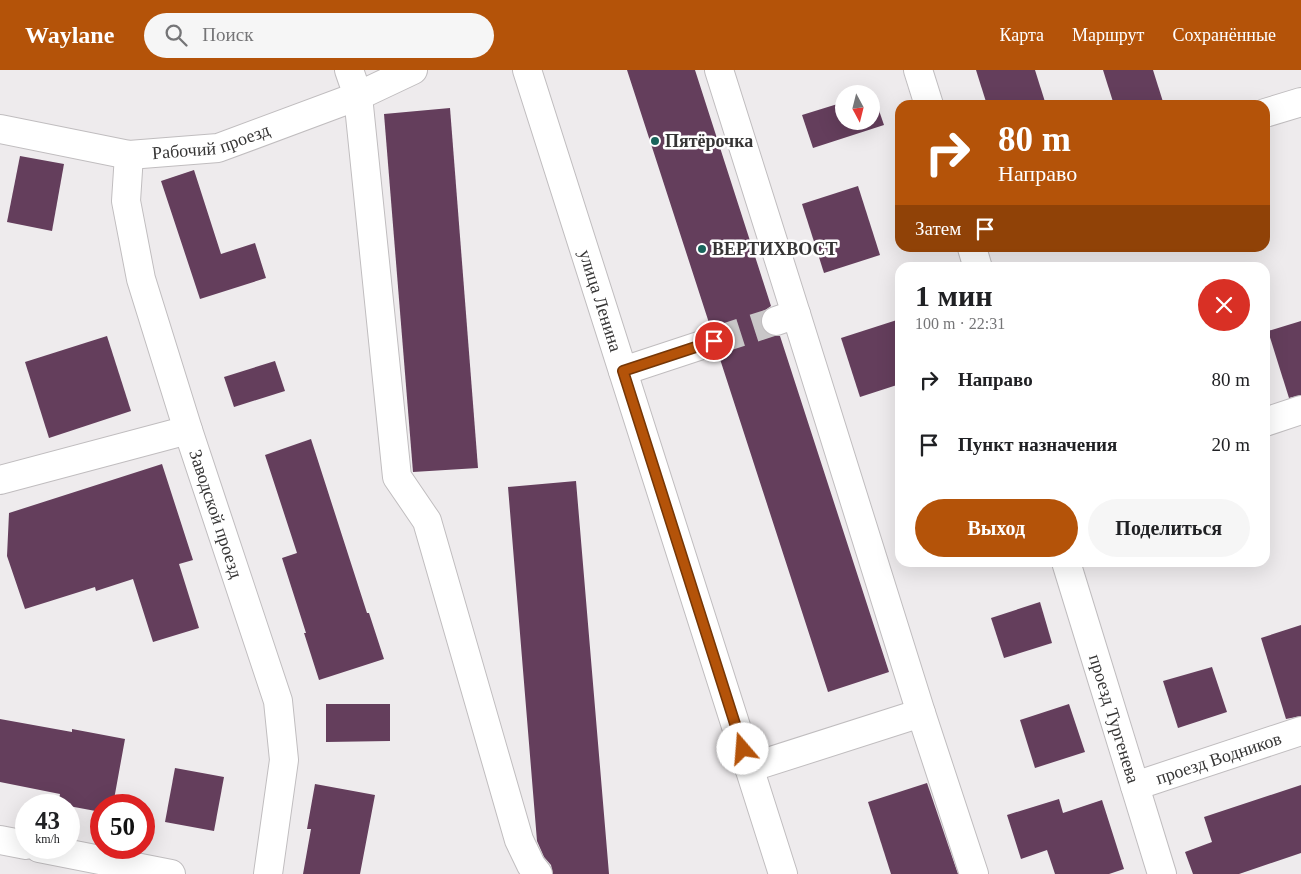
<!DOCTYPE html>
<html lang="ru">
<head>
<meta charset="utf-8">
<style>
	body { margin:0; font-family:Georgia,serif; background:#f6f6f6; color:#202124; height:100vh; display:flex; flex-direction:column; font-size:19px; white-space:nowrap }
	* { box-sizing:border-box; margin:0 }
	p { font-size:16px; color:#757577 }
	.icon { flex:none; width:28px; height:28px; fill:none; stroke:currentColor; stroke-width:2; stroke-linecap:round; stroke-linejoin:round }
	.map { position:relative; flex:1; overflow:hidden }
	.side { position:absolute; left:895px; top:192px; width:375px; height:305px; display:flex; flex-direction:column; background:#fff; border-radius:15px; box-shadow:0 5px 20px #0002 }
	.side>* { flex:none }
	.top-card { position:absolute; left:895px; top:30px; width:375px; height:152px; border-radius:15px; box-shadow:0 5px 20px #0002; background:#b45309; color:#fff; overflow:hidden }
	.needle { width:32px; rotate:173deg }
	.controls { position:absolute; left:835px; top:15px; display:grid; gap:10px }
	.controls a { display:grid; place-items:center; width:45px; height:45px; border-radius:50%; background:#fff; box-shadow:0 5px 20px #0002; font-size:25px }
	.speed { position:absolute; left:15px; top:724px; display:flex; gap:10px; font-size:25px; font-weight:700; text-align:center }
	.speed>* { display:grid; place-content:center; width:65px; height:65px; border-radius:50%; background:#fff; box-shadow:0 5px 20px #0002; line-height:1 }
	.speed small { font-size:12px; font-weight:400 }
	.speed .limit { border:8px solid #d22; background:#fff; color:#111 }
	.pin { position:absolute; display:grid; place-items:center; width:42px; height:42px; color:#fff; margin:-21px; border:2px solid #fff; border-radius:50%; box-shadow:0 1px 5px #0007 }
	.me { position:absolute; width:55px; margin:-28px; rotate:342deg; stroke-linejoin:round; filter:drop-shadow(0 0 4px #0008) }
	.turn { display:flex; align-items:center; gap:18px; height:105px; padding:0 20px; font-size:22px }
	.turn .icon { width:65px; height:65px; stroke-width:2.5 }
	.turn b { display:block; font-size:35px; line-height:42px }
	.then { display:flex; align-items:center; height:48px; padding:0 20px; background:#0003; gap:10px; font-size:19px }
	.round { display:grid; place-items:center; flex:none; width:52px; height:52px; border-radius:26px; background:#f6f6f6 }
	.head { display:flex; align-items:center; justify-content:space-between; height:85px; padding:0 20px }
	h1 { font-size:30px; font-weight:800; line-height:38px }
	.cta { display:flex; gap:10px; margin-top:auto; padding:10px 20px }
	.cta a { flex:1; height:58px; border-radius:30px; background:#b45309; color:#fff; font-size:20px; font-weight:800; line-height:58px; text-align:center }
	.cta a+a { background:#f6f6f6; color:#202124 }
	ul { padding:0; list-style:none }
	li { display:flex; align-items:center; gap:15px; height:65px; padding:0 20px }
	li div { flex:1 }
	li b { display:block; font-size:19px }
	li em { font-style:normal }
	header { display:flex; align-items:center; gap:30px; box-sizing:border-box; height:70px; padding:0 25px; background:#b45309; color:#fff }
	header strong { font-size:24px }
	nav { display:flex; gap:28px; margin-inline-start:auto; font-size:18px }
	.search { width:350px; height:45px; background:#f6f6f6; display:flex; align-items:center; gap:12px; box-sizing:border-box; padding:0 18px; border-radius:28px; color:#757577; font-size:19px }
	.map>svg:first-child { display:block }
</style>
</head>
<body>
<header>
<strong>Waylane</strong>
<div class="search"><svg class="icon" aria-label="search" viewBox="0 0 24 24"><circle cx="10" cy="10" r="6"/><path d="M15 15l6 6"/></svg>Поиск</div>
<nav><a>Карта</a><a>Маршрут</a><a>Сохранённые</a></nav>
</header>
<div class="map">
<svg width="1301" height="804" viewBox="0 0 1301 804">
	<rect width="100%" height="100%" fill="#eeebed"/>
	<g fill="#643e5c">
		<polygon points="627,0 695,0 771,236 764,241 761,248 761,256 766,263 773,266 780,266 889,602 828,622 719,286 726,281 729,274 729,267 724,259 717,256 710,256"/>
		<polygon points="976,0 1035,0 1046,35 987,35"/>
		<polygon points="1103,0 1153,0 1164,35 1114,35"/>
		<polygon points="873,23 884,55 813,78 802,45 844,32 844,51 871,51 871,24 869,24"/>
		<polygon points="450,38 478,398 413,402 384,44"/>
		<polygon points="20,86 64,94 52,161 7,152"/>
		<polygon points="194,100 221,184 255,173 266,208 200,229 161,111"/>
		<polygon points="858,116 880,185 824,203 802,134"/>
		<polygon points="900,249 900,314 860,327 841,268"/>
		<polygon points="1301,251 1301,325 1289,328 1268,261"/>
		<polygon points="107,266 131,341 49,368 25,292"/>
		<polygon points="275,291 285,321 234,337 224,307"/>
		<polygon points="311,369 367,543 369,543 384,589 319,610 304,563 306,563 282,488 297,483 265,385"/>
		<polygon points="162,394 193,490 179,494 199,558 153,572 133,509 96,521 95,517 25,539 7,486 9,443"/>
		<polygon points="576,411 609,804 553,804 551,795 544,787 537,771 508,417"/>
		<polygon points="1040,532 1052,573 1004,588 991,548"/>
		<polygon points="1301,555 1301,646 1286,649 1261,568"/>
		<polygon points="1212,597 1227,642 1178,658 1163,611"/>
		<polygon points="326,634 390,634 390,671 326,672"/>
		<polygon points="1069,634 1085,682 1035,698 1020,650"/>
		<polygon points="0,649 72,662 72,659 125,669 113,735 101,735 101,742 58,734 60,724 0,712"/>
		<polygon points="175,698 224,707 214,761 165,752"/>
		<polygon points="927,713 958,804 891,804 868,732"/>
		<polygon points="315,714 375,725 360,804 303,804 311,759 307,759"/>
		<polygon points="1301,715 1301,783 1239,804 1193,804 1185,782 1212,772 1204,747"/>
		<polygon points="1059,729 1063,743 1102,730 1124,799 1109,804 1055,804 1047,780 1021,789 1007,745"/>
	</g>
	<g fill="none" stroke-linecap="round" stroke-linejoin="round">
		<polyline stroke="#c9c7c8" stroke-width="28" stroke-dasharray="28 14" stroke-linecap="butt" points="714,271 776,251"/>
		<g stroke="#c0bdbf" stroke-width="30">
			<g id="minor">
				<polyline points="349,0 358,26 397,407 427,451 519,770 531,795 538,804"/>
				<polyline points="719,0 796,244"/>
				<polyline points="918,0 929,35"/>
				<polyline points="1265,43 1301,32"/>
				<path id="s1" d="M0,59L129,85L218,78L358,26L413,0"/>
				<path id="s2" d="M129,85L126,131L141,209L188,360L278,631L284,690L268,804"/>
				<polyline points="972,178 978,198"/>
				<polyline points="776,251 796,244 921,643 974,804"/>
				<polyline points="623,301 714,271"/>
				<polyline points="1265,352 1301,340"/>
				<polyline points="0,410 188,360"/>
				<path id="s3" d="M1066,492L1162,804"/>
				<polyline points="749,698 921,643"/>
				<path id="s4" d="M1135,716L1301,661"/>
				<polyline points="0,770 26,775"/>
				<polyline points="39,778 171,804"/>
			</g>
		</g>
		<g stroke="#c0bdbf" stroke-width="30">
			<g id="major">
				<path id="s5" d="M527,0L783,804"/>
			</g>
		</g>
		<use href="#minor" stroke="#fff" stroke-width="28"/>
		<use href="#major" stroke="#fff" stroke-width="28"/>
	</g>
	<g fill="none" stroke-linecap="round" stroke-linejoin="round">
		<g stroke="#753606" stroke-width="12">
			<polyline id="route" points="714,271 623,301 743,679"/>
		</g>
		<use href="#route" stroke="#b45309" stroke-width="9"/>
	</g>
	<g fill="#19645c" stroke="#fff" stroke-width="2">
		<circle cx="655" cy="71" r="5"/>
		<circle cx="702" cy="179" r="5"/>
	</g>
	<g text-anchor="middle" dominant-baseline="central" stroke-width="5" stroke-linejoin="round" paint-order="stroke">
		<g font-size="18" fill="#363535" stroke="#fff">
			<text stroke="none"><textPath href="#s1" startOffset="215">Рабочий проезд</textPath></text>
			<text stroke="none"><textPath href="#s5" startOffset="242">улица Ленина</textPath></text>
			<text stroke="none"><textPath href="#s2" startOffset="372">Заводской проезд</textPath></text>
			<text stroke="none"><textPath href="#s3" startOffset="164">проезд Тургенева</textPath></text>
			<text stroke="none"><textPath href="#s4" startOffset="88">проезд Водников</textPath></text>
		</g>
		<g font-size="18" font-weight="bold" fill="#363535" stroke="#fff" text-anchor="start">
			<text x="665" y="71">Пятёрочка</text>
			<text x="712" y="179">ВЕРТИХВОСТ</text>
		</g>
	</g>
</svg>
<div class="controls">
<a><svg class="needle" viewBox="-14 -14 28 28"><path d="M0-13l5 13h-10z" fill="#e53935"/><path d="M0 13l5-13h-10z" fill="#757577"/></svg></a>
</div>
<div class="speed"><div>43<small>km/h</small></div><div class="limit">50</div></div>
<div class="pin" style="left:714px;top:271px;background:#d93025"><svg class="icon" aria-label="arrive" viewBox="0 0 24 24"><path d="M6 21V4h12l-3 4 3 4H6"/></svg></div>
<svg class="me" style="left:743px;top:679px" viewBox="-20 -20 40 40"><circle r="19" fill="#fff"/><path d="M0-13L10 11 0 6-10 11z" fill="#b45309"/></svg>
<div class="top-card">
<div class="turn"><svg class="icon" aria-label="right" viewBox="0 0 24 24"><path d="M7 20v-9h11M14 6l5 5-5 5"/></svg><div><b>80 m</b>Направо</div></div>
<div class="then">Затем<svg class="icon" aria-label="arrive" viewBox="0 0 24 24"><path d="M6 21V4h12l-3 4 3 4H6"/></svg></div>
</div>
<section class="side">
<div class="head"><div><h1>1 мин</h1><p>100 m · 22:31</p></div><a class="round" style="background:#d93025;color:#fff"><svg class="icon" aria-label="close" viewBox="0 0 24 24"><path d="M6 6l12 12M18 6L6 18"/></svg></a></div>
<ul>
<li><svg class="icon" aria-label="right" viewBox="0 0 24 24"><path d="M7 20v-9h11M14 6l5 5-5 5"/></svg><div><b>Направо</b></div><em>80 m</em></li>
<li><svg class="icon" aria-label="arrive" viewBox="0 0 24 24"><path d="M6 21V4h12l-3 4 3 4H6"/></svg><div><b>Пункт назначения</b></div><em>20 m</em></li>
</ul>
<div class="cta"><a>Выход</a><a>Поделиться</a></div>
</section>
</div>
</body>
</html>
